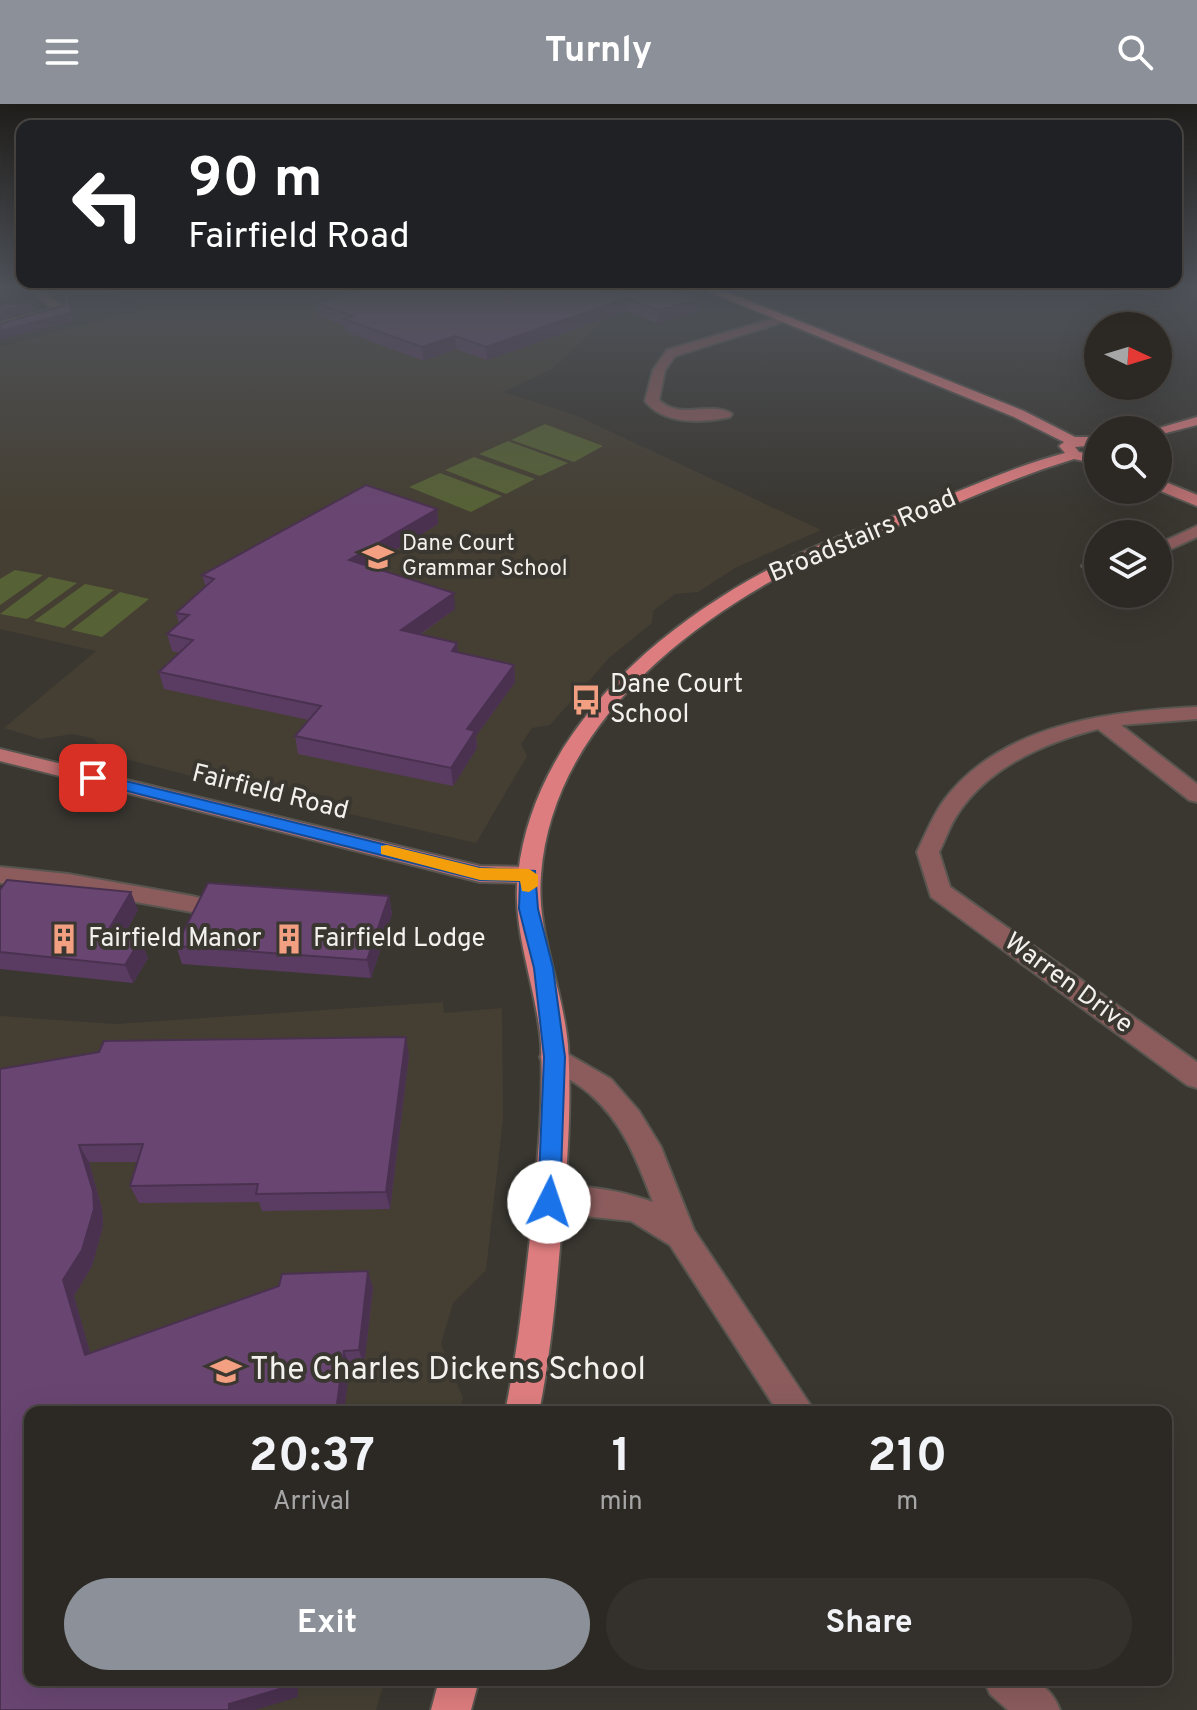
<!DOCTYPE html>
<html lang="en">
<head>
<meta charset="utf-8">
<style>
	body { margin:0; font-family:Overpass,sans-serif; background:#34312d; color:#f1f3f6; height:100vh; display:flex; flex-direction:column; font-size:30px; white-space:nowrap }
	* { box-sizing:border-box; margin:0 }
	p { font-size:26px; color:#a6a6a7 }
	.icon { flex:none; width:44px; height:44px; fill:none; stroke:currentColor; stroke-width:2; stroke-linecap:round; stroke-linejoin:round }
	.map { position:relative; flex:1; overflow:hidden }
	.drawer { position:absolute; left:24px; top:1302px; width:1148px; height:280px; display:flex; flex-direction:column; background:#2c2925; border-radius:16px; box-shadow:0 8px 32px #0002,0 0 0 2px #484542 }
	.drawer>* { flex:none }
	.hud { position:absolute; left:16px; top:16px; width:1166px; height:168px; border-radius:16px; box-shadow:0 8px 32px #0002,0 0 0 2px #484542; background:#202124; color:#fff; overflow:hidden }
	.needle { width:52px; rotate:94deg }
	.controls { position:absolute; left:1084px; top:208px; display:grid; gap:16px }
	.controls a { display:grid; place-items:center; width:88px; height:88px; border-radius:50%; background:#2c2925; box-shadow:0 8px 32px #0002,0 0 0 2px #484542; font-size:40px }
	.pin { position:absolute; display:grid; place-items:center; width:68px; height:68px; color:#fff; margin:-34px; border-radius:16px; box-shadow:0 4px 12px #0006 }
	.me { position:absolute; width:88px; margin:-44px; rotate:4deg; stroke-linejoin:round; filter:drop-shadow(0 0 6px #0008) }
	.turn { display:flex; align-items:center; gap:28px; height:168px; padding:0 40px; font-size:36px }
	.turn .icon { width:104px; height:104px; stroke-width:2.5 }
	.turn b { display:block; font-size:56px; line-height:68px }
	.eta { display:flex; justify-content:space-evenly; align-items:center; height:136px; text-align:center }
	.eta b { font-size:48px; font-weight:700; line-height:56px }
	.action { display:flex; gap:16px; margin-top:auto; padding:16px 40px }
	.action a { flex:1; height:92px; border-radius:48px; background:#8c9099; color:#fff; font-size:32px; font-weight:700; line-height:92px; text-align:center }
	.action a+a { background:#34312d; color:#f1f3f6 }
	header { display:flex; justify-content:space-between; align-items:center; height:104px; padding:0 40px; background:#8c9099; color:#fff; font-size:36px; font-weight:700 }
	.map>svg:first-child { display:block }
</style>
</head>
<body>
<header><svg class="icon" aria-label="menu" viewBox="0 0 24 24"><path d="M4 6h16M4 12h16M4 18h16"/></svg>Turnly<svg class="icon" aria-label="search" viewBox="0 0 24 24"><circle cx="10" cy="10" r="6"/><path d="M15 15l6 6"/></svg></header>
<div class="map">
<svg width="1197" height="1606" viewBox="0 0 1197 1606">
	<rect width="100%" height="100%" fill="#3a3731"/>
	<g fill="#453f33">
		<polygon points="97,181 641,181 552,265 503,288 575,311 821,426 735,464 698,488 675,490 653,507 652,519 610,553 550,621 532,624 521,640 527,652 476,739 337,707 325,692 285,682 252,688 107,650 94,635 73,630 40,635 4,624 96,547 0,525 0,243 149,204"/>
		<polygon points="443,898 444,909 502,904 503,1015 486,1166 453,1199 441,1240 463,1294 459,1308 30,1308 30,1576 385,1576 376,1606 0,1606 0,912 115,920"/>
	</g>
	<g fill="#576136">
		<polygon points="545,320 603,342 574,358 511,336"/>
		<polygon points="508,337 568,359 540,372 479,350"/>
		<polygon points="474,353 535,375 506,390 445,366"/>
		<polygon points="440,369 502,392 471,408 409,383"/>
		<polygon points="15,466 43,471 0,501 0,475"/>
		<polygon points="49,473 77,479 27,515 0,510"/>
		<polygon points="85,480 114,486 64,524 34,517"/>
		<polygon points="120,488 149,495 102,533 71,526"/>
	</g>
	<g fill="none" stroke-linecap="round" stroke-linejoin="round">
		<g stroke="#58554f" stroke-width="4">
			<g id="street">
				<polygon points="25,181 37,181 67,206 0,227 0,219 53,205"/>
				<path d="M779,213L783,218L675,252L665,266L659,296C681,317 711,296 732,310L730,313C702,319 664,321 645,297L653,266L667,246Z"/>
				<polygon points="1197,422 1197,433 1158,451 1158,440"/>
				<polygon points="1090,457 1098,459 1098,471 1082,462"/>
				<path d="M1197,603V615L1121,621L1197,680V698L1189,696L1098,625C1047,638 990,662 959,708C950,720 946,735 939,748L950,783L1197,958V984L1187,981L931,793L917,748C925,731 932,714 942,699C999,620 1109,607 1197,603Z"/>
				<polygon points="0,763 68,770 192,792 200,794 204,800 200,806 192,808 68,786 0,779"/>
				<path d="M554,942L611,975L639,1007L661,1043L694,1126L815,1308H778L670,1141L631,1117L538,1107L534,1098L538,1089C572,1076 620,1086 653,1098C638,1059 624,1020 591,991C578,979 560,970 544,961L540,953L544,945Z"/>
				<path d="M984,1576C1019,1576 1045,1568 1060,1606H1008L990,1590Z"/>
			</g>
		</g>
		<g stroke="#58554f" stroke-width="4">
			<g id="secondary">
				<polygon points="1158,375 1197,391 1197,402 1158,386"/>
				<polygon points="0,645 480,762 529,763 541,771 529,779 480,778 0,657"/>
			</g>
		</g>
		<g stroke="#58554f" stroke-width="4">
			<g id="primary">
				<path d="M693,181H709L1024,307L1075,333H1098V341L1075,343L1079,348L1098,352V360L1074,355L1043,365C1006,378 970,394 934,408C884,427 834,444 786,469C671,530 551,633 541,771C536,828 563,884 568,941C572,1004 567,1068 561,1131C556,1191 551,1249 539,1308H505C518,1247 524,1186 531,1125C537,1064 544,1002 541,940C537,884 511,826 518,770C534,629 655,525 773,463C820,438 871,421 921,402C969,384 1015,362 1065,349L1059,342L1064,338L1014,313Z"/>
				<polygon points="1197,313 1197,321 1158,331 1158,326 1152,326"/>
				<polygon points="439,1576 479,1576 471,1606 431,1606"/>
			</g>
		</g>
		<use href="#street" fill="#8c5c5d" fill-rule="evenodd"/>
		<use href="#secondary" fill="#ba6f70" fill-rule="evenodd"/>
		<use href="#primary" fill="#de7d7f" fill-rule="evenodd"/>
	</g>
	<g fill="#5a3c62">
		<polygon points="620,190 700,196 700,208 657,219 627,207 487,256 456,245 424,257 346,228 345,222 318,212 316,199"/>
		<polygon points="437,405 438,420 369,462 455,505 421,530 458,549 514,561 515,578 476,632 477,644 453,682 298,650 295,632 309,616 164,585 159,568 180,549 172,547 167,530 179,520 176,509 206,483 202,471"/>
		<polygon points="0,786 138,806 122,834 140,836 148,854 133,879 0,865"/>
		<polygon points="389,792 392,810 371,874 182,860 176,842"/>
		<polygon points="409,951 390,1105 262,1107 259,1098 139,1099 130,1082 138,1058 89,1058 102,1105 103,1122 92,1162 74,1192 90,1249 373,1184 364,1262 350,1263 30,1576 309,1576 308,1579 298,1581 298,1593 0,1606 0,965"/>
	</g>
	<g fill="#4a3150">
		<polygon points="0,181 16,181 0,186"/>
		<polygon points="68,193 74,217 0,236 0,227 71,209"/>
		<polygon points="627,194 627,207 487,256 486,243"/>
		<polygon points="700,196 700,208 657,219 657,206"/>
		<polygon points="37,197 40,205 0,216 0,207"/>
		<polygon points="455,232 456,245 424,257 422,243"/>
		<polygon points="437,405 438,420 352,472 349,456"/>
		<polygon points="454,489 455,505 403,542 401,526"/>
		<polygon points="457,539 459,556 452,547"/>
		<polygon points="514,561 515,578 476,632 477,644 453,682 451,664 467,625"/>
		<polygon points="131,788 138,806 112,850 105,832"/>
		<polygon points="389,792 392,810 371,874 367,856"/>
		<polygon points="140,836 148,854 133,879 125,861"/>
		<polygon points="406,933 409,951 390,1105 386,1088"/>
		<polygon points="79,1041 89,1058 102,1105 103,1122 92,1162 74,1192 95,1266 85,1251 63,1176"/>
		<polygon points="368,1167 373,1184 364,1262 359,1246"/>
		<polygon points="344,1247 350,1263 344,1308 336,1308"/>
		<polygon points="290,1576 295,1576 298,1581 298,1593 255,1606 229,1606 229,1600"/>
	</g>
	<g fill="#694672" stroke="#4a3150" stroke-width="2">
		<polygon points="375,181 592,181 620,190 653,181 664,181 700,196 657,206 627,194 486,243 455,232 422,243 344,215 353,212 316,199"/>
		<polygon points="68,193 71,209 0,227 0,220 65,201 64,194"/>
		<polygon points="37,197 0,207 0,202"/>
		<polygon points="366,381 437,405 349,456 454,489 401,526 457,539 452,547 514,561 467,625 475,627 451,664 295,632 321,602 159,568 193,536 167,530 189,511 176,509 214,475 202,471"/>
		<polygon points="7,776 131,788 105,832 140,836 125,861 0,848 0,786"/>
		<polygon points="208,779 389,792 367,856 176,842"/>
		<polygon points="406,933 386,1088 256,1090 258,1080 130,1082 143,1040 79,1041 93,1087 94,1105 82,1146 63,1176 85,1251 279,1182 282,1170 368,1167 359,1246 344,1247 336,1308 30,1308 30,1576 290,1576 290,1582 229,1600 229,1606 0,1606 0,965 99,948 104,937"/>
	</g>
	<linearGradient id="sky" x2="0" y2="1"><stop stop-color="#201e1b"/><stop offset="0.45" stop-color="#4f535a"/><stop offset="1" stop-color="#4f535a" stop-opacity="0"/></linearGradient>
	<rect width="1197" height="406" fill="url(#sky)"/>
	<polygon fill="#1a73e8" stroke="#114b97" stroke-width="2" points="93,669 480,764 535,767 538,805 553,864 565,953 560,1098 557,1105 549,1108 541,1105 538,1098 544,953 534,864 519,805 520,777 480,776 87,677 87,670"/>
	<polygon fill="#f59e0b" points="387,741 480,764 529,765 538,771 538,782 529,788 522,787 520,777 480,776 381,750 381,742"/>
	<defs>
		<g id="school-bare" transform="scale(2.4)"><path d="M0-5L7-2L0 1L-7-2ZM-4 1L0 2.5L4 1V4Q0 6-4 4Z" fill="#f2a081" stroke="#3a3731" stroke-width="2.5" paint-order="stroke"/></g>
		<g id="bus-bare" transform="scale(2.4)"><path d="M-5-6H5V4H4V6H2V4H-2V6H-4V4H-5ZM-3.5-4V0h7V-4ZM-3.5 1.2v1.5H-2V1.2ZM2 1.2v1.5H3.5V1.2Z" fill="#f2a081" stroke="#3a3731" stroke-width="2.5" paint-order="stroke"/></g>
		<g id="building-bare" transform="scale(2.4)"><path d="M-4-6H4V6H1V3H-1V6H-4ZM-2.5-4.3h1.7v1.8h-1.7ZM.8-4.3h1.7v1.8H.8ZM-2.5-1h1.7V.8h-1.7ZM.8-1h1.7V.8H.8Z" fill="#f2a081" stroke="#3a3731" stroke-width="2.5" paint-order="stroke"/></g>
	</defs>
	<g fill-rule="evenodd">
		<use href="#school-bare" x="378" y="453"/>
		<use href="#bus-bare" x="586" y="596"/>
		<use href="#building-bare" x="64" y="835"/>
		<use href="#building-bare" x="289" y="835"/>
		<use href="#school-bare" x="226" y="1267"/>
	</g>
	<g text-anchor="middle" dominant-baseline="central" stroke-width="8" stroke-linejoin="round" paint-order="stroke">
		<g font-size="22" fill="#f3f1ed" stroke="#3a3731" text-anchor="start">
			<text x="402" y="440">Dane Court<tspan x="402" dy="25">Grammar School</tspan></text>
		</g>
		<g font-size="26" fill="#f3f1ed" stroke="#3a3731">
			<text transform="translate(863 433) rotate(-23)">Broadstairs Road</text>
			<text transform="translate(270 689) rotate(14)">Fairfield Road</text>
			<text transform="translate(1068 880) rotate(36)">Warren Drive</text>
		</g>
		<g font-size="26" fill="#f3f1ed" stroke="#3a3731" text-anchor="start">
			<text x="610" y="581">Dane Court<tspan x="610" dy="30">School</tspan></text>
			<text x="88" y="835">Fairfield Manor</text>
			<text x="313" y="835">Fairfield Lodge</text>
		</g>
		<g font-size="32" fill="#f3f1ed" stroke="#3a3731" text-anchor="start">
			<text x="250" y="1267">The Charles Dickens School</text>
		</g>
	</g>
</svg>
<div class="controls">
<a><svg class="needle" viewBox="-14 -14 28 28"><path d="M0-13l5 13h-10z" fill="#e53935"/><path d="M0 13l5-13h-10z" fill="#a6a6a7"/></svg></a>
<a><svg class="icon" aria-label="search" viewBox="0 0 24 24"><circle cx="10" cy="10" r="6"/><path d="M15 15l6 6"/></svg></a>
<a><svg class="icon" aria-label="layers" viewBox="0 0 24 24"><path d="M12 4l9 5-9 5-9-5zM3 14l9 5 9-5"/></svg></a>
</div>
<div class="pin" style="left:93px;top:674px;background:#d93025"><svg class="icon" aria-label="arrive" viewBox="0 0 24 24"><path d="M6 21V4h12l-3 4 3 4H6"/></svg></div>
<svg class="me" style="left:549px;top:1098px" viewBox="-20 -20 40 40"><circle r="19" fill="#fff"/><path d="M0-13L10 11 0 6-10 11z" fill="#1a73e8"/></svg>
<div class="hud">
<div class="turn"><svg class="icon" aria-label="left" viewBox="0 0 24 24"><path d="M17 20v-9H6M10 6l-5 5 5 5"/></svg><div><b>90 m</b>Fairfield Road</div></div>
</div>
<section class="drawer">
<div class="eta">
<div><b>20:37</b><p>Arrival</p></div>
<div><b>1</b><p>min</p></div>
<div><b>210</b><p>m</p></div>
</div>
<div class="action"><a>Exit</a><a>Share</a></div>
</section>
</div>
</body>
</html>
